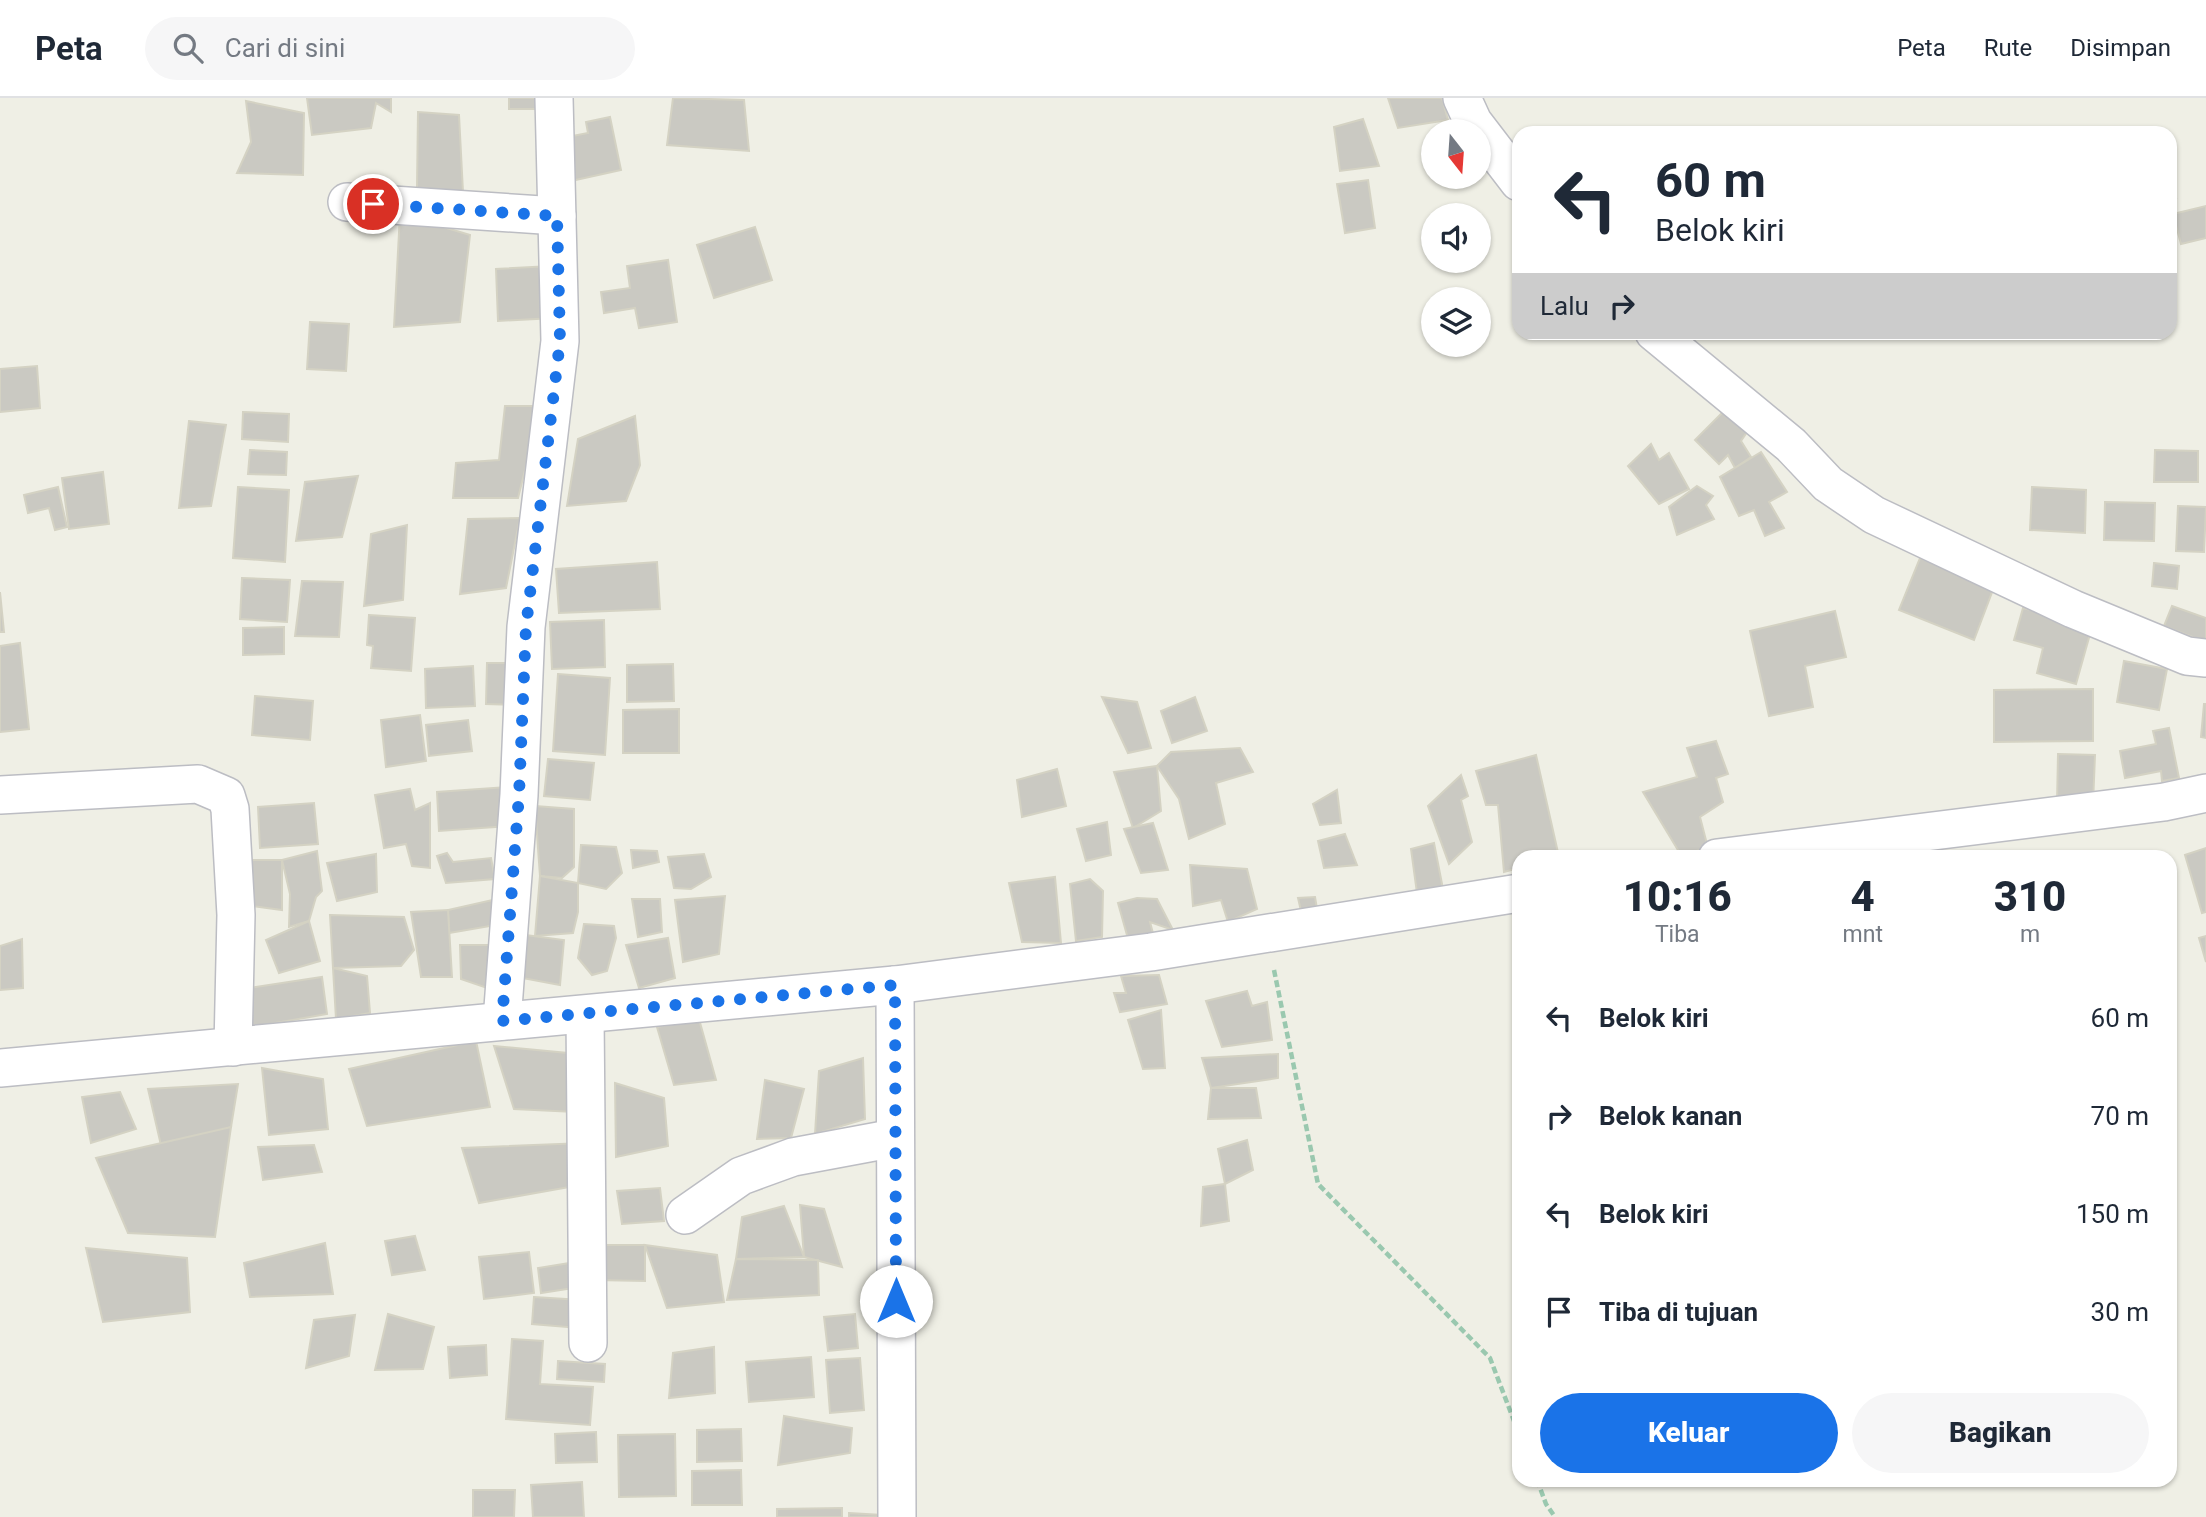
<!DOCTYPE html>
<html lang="id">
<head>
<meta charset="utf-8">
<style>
	body { margin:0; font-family:Roboto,sans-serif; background:#f6f6f7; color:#1f2937; height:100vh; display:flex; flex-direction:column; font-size:26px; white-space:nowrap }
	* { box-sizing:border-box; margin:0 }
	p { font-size:23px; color:#747a83 }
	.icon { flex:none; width:38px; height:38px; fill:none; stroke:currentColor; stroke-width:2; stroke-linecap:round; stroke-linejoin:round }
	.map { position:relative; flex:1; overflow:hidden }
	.details { position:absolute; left:1512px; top:752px; width:665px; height:637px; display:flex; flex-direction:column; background:#fff; border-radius:21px; box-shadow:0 2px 5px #0004 }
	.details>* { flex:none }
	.banner { position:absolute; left:1512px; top:28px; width:665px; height:214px; border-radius:21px; box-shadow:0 2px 5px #0004; background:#fff; color:#1f2937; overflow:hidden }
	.needle { width:46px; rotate:163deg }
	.buttons { position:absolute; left:1421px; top:21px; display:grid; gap:14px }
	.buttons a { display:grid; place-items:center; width:70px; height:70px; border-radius:50%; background:#fff; box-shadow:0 2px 5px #0004; font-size:35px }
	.pin { position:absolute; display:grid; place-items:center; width:60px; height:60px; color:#fff; margin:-30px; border:4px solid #fff; border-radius:50%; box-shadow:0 2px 7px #0007 }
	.me { position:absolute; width:77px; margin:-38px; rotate:0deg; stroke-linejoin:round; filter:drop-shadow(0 0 5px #0008) }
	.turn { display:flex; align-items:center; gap:24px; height:147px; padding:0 28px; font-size:32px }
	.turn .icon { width:91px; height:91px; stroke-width:2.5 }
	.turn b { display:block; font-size:49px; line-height:60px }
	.then { display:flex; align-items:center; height:66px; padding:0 28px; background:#0003; gap:14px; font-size:26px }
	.eta { display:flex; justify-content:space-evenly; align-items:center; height:119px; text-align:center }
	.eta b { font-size:42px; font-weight:800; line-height:49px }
	.action { display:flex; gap:14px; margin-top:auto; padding:14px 28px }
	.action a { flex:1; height:80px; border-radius:42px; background:#1a73e8; color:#fff; font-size:28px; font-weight:800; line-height:80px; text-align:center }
	.action a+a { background:#f6f6f7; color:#1f2937 }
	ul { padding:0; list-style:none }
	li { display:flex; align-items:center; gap:21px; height:98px; padding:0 28px }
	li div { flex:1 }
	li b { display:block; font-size:26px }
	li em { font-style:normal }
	header { display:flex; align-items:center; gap:42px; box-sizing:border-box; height:98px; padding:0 35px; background:#fff; border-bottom:2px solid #e0e1e3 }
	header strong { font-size:33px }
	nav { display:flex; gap:38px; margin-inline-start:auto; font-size:24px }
	.search { width:490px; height:63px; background:#f6f6f7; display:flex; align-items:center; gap:18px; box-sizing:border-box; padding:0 24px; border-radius:38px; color:#747a83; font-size:26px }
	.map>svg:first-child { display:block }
</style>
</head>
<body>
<header>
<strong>Peta</strong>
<div class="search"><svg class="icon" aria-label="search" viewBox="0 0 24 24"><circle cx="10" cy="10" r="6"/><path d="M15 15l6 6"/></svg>Cari di sini</div>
<nav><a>Peta</a><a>Rute</a><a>Disimpan</a></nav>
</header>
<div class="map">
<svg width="2206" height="1419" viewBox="0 0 2206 1419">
	<rect width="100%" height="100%" fill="#efefe5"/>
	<g fill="#cac9c2" stroke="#d4d2c3" stroke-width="2">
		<polygon points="307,0 391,0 391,14 376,5 371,30 312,37"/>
		<rect x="509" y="0" width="37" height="11"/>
		<polygon points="673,0 744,2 749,53 667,47"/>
		<polygon points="1388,0 1442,0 1448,22 1398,30"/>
		<polygon points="246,3 304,15 303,77 237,75 251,44"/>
		<polygon points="418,14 459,17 463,94 417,90"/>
		<polygon points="610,19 621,72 571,83 562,40 588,35 586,24"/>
		<polygon points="1363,21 1379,68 1340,73 1334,29"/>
		<polygon points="2170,74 2176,100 2170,100"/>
		<polygon points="1368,82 1375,130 1345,135 1337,86"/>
		<polygon points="2206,108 2206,140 2181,146 2173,116"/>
		<polygon points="400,116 470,137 460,224 394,229"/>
		<polygon points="755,129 772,182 714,200 697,147"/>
		<polygon points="668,162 677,224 639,230 635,210 604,215 601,194 630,190 627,168"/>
		<polygon points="551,168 554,220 498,223 496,171"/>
		<polygon points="310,224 349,226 346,273 307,271"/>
		<polygon points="37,268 40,310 0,314 0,271"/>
		<polygon points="505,308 541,308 518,400 453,400 456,365 499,362"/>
		<polygon points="1728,309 1749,331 1741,343 1751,359 1735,370 1728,357 1719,366 1695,342"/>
		<polygon points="243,314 289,316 288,344 242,341"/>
		<polygon points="635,318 640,367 626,403 567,408 578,341"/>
		<polygon points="189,323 226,327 211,408 179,410"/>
		<polygon points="1651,346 1659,362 1669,355 1689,391 1659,406 1628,368"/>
		<polygon points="250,352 287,354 286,377 248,376"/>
		<polygon points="2155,352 2198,353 2198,384 2154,384"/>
		<polygon points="1761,354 1787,394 1769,404 1784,430 1765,438 1754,412 1739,418 1720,379"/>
		<polygon points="103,374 109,426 69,431 62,380"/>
		<polygon points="358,378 342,439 296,443 305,384"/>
		<polygon points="1697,388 1713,398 1706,407 1714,421 1677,437 1669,409"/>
		<polygon points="58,389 67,429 55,432 49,410 28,415 24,397"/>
		<polygon points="238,389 289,392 285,464 233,460"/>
		<polygon points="2032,389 2086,392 2085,435 2030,432"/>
		<polygon points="2105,404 2155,405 2154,443 2104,442"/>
		<polygon points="2178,408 2206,409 2204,454 2176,453"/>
		<polygon points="520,420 506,490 460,496 468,421"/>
		<polygon points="407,427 403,502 364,508 371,436"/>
		<polygon points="1920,460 1994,489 1974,542 1899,512"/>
		<polygon points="657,464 660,511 559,515 556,471"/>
		<polygon points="2154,465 2179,468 2177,491 2152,488"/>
		<polygon points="242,480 290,482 287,524 240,521"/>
		<polygon points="302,483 343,484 339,539 295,538"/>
		<polygon points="0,494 4,534 0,534"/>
		<polygon points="2172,508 2206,520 2206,544 2164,528"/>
		<polygon points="2023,510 2092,529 2076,586 2037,575 2043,550 2014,542"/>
		<polygon points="1835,513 1846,559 1805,568 1813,609 1769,618 1750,533"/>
		<polygon points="369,517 415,520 411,573 371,570 373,548 367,547"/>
		<polygon points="604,522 605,569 552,571 550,524"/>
		<polygon points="284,529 284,556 243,557 243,530"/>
		<polygon points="20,545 29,631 0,634 0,548"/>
		<polygon points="2124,563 2167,571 2159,612 2117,604"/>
		<polygon points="487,565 517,565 517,607 486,606"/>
		<polygon points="673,566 674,603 627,604 627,567"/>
		<polygon points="473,568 475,608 426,610 425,571"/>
		<polygon points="558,576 610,580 605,657 553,653"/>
		<polygon points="2093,591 2093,643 1994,644 1994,592"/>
		<polygon points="255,598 313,603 310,642 252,637"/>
		<polygon points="1102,599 1137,604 1151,650 1128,655"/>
		<polygon points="1195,599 1207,633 1172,645 1161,613"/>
		<polygon points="2204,606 2206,606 2206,640 2201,639"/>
		<polygon points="679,611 679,655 623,655 623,612"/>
		<polygon points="420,617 426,663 386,669 381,622"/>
		<polygon points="468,622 472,653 429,658 426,627"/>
		<polygon points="2169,630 2179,680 2162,683 2161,673 2125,680 2120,653 2156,646 2153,633"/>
		<polygon points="1716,643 1728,676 1716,680 1723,704 1700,719 1708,750 1681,757 1643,694 1697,679 1687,650"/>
		<polygon points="1240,650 1253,674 1216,685 1225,726 1189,741 1179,701 1157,668 1171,654"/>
		<polygon points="2058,656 2095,657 2093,706 2057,705"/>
		<polygon points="1536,657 1559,759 1519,760 1519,770 1504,774 1498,707 1486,707 1476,673"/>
		<polygon points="548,661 594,665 590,702 544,698"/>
		<polygon points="1157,668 1161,713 1133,730 1114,674"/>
		<polygon points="1057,671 1066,708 1022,719 1017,682"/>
		<polygon points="1461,677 1468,698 1461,702 1472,744 1449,766 1428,708"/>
		<polygon points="507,689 509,728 439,733 437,694"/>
		<polygon points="410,691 415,712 430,705 430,770 412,768 406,746 384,750 375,697"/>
		<polygon points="1337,692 1341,725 1320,727 1313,706"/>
		<polygon points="314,705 318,746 260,750 258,709"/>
		<polygon points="535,708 574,711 574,769 562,780 540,778"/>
		<polygon points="1107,724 1111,757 1086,763 1077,731"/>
		<polygon points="1153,725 1168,772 1141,775 1124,731"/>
		<polygon points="1345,736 1357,767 1324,770 1318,743"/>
		<polygon points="1434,745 1443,791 1417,795 1411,751"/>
		<polygon points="581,747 616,749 622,775 606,791 578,785"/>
		<polygon points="2206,750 2206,814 2202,815 2185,757"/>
		<polygon points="631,752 657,753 659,764 633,770"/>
		<polygon points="317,753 322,793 316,799 309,823 289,829 290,796 282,762"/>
		<polygon points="447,755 453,764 491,760 495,781 446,785 437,758"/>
		<polygon points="376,756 377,794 337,803 327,765"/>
		<polygon points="704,756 711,779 691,791 674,790 668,759"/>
		<polygon points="248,762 282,762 282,812 253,808"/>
		<polygon points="1190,767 1247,771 1257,811 1228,824 1221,802 1193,808"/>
		<polygon points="540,778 578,785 578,814 573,835 535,838"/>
		<polygon points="2170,778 2175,799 2170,800"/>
		<polygon points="1055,779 1061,845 1022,844 1009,785"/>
		<polygon points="1090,781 1103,793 1102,839 1076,843 1070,786"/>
		<polygon points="725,798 719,856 683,864 675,802"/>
		<polygon points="1315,799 1317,811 1301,813 1298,800"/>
		<polygon points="1137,800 1157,801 1173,832 1150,824 1154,839 1132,855 1118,805"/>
		<polygon points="497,801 496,827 449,835 448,812"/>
		<polygon points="632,801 660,801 662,834 638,839"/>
		<polygon points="448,812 452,879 421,879 411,814"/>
		<polygon points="330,817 404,819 414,852 401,868 333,870"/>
		<polygon points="309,823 320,863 279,875 266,842"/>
		<polygon points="584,826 614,828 616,840 607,873 592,877 578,860"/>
		<polygon points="518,836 564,842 560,887 517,879"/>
		<polygon points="2206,838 2206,864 2199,840"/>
		<polygon points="668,840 675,880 639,890 626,847"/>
		<polygon points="22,841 23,890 0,892 0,848"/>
		<polygon points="460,847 492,847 487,890 461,881"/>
		<polygon points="333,870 367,878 370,915 336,921"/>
		<polygon points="1159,877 1167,906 1120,914 1114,895 1126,895 1121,878"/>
		<polygon points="322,879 327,916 252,929 249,890"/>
		<polygon points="1247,893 1252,908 1267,904 1272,942 1222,949 1206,903"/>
		<polygon points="1161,912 1165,970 1143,971 1128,922"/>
		<polygon points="699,921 716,982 674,987 657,929"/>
		<polygon points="476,943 490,1009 367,1028 349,971"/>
		<polygon points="494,948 578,956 575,1014 514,1011"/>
		<polygon points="1278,956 1278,980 1211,990 1202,960"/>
		<polygon points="863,960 865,1021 815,1036 819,973"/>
		<polygon points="262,970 323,981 328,1031 269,1037"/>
		<polygon points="765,982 804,991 791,1040 757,1041"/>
		<polygon points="615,985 664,1000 668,1048 616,1059"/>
		<polygon points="238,986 231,1029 163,1056 148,991"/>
		<polygon points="1211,990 1256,990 1261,1020 1208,1021"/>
		<polygon points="120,994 136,1031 91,1045 82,999"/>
		<polygon points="231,1029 215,1139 128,1135 96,1060"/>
		<polygon points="1247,1042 1253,1072 1225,1086 1218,1051"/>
		<polygon points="584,1045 581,1087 479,1105 462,1050"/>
		<polygon points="314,1047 322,1074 263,1082 258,1049"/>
		<polygon points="1225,1086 1229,1123 1201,1128 1203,1089"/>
		<polygon points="660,1090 664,1123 622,1126 617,1093"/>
		<polygon points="800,1107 824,1111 842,1169 804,1159"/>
		<polygon points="784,1108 804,1159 736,1161 742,1119"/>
		<polygon points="415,1138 425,1172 392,1177 385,1143"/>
		<polygon points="325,1145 333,1196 250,1199 244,1165"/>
		<polygon points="595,1147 645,1147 645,1183 595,1182"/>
		<polygon points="645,1147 717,1157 724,1204 667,1210"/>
		<polygon points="86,1150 187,1160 190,1214 103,1224"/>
		<polygon points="529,1154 534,1195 484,1201 479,1159"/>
		<polygon points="736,1161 818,1162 819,1197 727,1202"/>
		<polygon points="576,1164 580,1189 541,1195 538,1170"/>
		<polygon points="534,1199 581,1202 579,1230 532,1226"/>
		<polygon points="388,1216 434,1229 423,1271 375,1272"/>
		<polygon points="855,1216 858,1250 828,1253 824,1219"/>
		<polygon points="355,1217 349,1258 306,1270 314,1222"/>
		<polygon points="512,1241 543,1243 540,1286 593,1289 590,1327 506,1321"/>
		<polygon points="486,1247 487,1277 450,1280 448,1249"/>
		<polygon points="714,1249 715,1295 669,1300 673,1255"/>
		<polygon points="811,1259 814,1299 749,1304 746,1264"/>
		<polygon points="860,1260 864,1312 830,1315 826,1262"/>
		<polygon points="558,1263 605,1266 604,1284 557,1281"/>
		<polygon points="784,1318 852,1330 850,1355 778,1367"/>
		<polygon points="741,1331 742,1363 697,1364 697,1332"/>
		<polygon points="596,1334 597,1364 556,1365 555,1336"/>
		<polygon points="675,1336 676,1398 619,1399 618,1337"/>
		<polygon points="741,1372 742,1407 692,1407 692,1373"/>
		<polygon points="582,1384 584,1419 533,1419 531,1387"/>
		<polygon points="473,1392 515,1392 514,1419 473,1419"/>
		<polygon points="842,1410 842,1419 777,1419 777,1411"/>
		<polygon points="849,1415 882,1417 882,1419 849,1419"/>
	</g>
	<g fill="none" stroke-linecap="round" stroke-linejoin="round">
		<g stroke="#bcbdc3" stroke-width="40">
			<g id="minor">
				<polyline points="1462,0 1473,24 1519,84"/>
				<polyline points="347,104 557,118"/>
				<polyline points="1654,234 1791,347 1828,386 1874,417 2073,511 2187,558 2206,560"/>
				<polyline points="0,697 198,686 226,698 230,711 236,817 233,949"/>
				<polyline points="1717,760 2164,704 2206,695"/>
				<polyline points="895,887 897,1419"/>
				<polyline points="585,917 588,1245"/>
				<polyline points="502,923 519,697 526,529 560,243 554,0"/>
				<polyline points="0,970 895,887 1151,854 1519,795"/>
				<polyline points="685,1117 741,1078 793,1059 895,1040"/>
			</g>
		</g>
		<g stroke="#9ac8af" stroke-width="4.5" stroke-dasharray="7 3.5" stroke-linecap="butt">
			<polyline points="1274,872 1318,1086 1490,1260 1519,1336"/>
			<polyline points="1537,1382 1546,1406 1555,1419"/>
		</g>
		<use href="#minor" stroke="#fff" stroke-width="37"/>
	</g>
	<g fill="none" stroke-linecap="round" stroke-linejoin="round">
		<polyline stroke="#1a73e8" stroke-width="12" stroke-dasharray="0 21.6" points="373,106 557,118 560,243 526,529 519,697 502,923 895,887 896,1203"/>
	</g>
</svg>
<div class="buttons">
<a><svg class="needle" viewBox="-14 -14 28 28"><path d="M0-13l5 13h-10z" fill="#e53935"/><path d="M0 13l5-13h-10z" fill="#747a83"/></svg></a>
<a><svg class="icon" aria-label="sound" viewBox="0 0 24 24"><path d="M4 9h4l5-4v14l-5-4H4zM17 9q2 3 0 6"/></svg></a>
<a><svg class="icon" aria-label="layers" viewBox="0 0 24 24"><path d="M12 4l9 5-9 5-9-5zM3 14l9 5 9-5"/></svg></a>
</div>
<div class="pin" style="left:373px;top:106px;background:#d93025"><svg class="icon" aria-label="arrive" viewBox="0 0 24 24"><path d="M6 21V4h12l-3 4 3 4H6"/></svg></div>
<svg class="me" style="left:896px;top:1203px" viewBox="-20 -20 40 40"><circle r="19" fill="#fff"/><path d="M0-13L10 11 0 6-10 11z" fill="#1a73e8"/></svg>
<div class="banner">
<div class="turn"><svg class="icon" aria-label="left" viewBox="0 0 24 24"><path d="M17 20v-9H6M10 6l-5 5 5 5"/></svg><div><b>60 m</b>Belok kiri</div></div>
<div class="then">Lalu<svg class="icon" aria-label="right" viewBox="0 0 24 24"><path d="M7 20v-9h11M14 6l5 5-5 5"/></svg></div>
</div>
<section class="details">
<div class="eta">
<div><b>10:16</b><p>Tiba</p></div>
<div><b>4</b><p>mnt</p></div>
<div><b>310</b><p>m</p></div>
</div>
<ul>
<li><svg class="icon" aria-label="left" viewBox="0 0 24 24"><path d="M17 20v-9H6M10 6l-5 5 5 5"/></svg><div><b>Belok kiri</b></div><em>60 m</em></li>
<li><svg class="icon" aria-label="right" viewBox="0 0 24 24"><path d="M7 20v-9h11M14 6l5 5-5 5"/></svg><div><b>Belok kanan</b></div><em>70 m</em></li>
<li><svg class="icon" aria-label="left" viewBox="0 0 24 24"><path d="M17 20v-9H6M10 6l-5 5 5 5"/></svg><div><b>Belok kiri</b></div><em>150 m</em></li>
<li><svg class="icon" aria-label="arrive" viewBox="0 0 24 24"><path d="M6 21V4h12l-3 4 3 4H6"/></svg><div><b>Tiba di tujuan</b></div><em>30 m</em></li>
</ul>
<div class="action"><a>Keluar</a><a>Bagikan</a></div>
</section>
</div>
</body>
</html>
